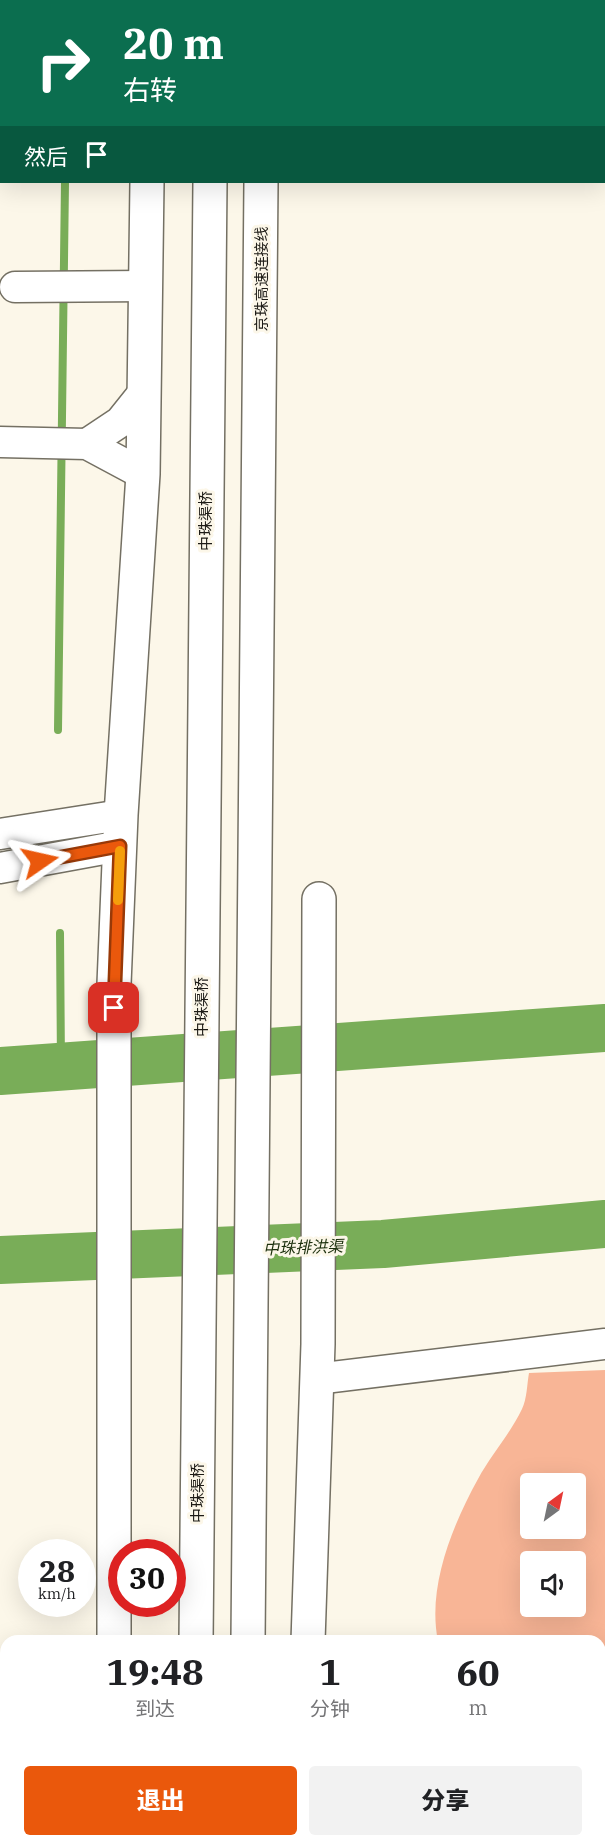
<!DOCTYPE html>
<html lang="zh">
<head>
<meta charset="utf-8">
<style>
	body { margin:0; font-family:"IBM Plex Serif","Noto Sans SC",serif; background:#f2f2f2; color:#202124; height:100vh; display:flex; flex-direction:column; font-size:22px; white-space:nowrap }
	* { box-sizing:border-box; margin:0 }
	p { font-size:20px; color:#757577 }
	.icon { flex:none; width:33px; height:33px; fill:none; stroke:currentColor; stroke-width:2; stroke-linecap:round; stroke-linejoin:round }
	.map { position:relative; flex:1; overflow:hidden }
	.drawer { position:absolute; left:0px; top:1635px; width:606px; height:212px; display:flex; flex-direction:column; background:#fff; border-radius:18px 18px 0 0; box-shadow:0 6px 24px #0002 }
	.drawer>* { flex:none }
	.banner { position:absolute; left:0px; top:0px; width:606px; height:183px; box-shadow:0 6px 24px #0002; background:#0b6e4f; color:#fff; overflow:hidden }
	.needle { width:39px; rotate:33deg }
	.fabs { position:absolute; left:520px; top:1473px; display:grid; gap:12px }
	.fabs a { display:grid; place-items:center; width:66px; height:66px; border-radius:6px; background:#fff; box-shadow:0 6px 24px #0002; font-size:30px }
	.speed { position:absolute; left:18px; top:1539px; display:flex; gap:12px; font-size:30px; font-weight:700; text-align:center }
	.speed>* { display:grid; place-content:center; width:78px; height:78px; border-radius:50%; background:#fff; box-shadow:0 6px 24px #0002; line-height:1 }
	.speed small { font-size:15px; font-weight:400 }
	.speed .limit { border:9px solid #d22; background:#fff; color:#111 }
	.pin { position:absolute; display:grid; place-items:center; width:51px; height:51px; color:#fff; margin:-26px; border-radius:12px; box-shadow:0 3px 9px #0006 }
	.me { position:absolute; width:66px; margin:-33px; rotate:79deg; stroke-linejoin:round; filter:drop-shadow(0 0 4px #0008) }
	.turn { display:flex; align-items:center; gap:21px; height:126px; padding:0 24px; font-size:27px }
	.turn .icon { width:78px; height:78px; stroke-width:2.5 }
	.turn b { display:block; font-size:42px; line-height:51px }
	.then { display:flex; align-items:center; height:57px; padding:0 24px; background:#0003; gap:12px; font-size:22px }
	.eta { display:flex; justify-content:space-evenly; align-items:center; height:102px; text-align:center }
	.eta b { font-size:36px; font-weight:800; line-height:42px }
	.cta { display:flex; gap:12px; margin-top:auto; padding:12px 24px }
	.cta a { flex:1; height:69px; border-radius:6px; background:#ea580c; color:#fff; font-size:24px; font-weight:800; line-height:69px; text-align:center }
	.cta a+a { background:#f2f2f2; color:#202124 }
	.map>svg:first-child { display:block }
</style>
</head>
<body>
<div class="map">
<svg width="605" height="1846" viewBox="0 0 605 1846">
	<rect width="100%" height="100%" fill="#fcf7e9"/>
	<polygon fill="#f3ecd6" points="0,1810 6,1810 6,1840 76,1841 76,1846 0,1846"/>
	<g fill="#f8b596" fill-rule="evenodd">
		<path d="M605,1370V1668H600V1641H438C427,1588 452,1526 478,1479C491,1455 510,1434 522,1409C527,1399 527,1384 529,1373ZM531,1484H576V1528H531ZM531,1562H576V1606H531Z"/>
		<polygon points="600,1751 605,1751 605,1846 341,1846 341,1840 600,1840"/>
	</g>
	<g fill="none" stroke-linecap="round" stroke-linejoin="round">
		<g stroke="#79ad58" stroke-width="8">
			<polyline points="68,2 68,0"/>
			<polyline points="58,730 65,182"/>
			<polyline points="60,933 61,1067"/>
		</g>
		<g stroke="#79ad58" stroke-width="48">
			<polyline points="0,1071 605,1028"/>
			<polyline points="0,1260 383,1244 605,1224"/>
		</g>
		<g stroke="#747063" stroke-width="33">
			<g id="minor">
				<polyline points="15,287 146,286"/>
				<polyline points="0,442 87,444 143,474"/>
				<polyline points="87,444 120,422 144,392"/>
				<polyline points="0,834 121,815"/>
				<polyline points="0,868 120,846"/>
				<polyline points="316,1379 605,1344"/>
				<polyline points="600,1721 605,1721"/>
			</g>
		</g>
		<g stroke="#747063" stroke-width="36">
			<g id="tertiary">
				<polyline points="148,2 148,0"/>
				<polyline points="114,1641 114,984 121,815 143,474 147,182"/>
				<polyline points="308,1641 318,1344 319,899"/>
				<polyline points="114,1840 114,1846"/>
				<polyline points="305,1846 305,1840"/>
			</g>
		</g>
		<g stroke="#747063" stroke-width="36">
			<g id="secondary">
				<polyline points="0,1739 6,1739"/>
				<polyline points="0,1767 6,1766"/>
			</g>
		</g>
		<g stroke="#747063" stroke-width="36">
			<g id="trunk">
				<polyline points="213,2 213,0"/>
				<polyline points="263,2 263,0"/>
				<polyline points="196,1641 210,182"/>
				<polyline points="248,1641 261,182"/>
				<polyline points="194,1846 194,1840"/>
				<polyline points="246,1846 246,1840"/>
			</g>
		</g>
		<use href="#minor" stroke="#fff" stroke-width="30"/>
		<use href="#tertiary" stroke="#fff" stroke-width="33"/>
		<use href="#secondary" stroke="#fff" stroke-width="33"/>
		<use href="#trunk" stroke="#fff" stroke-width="33"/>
	</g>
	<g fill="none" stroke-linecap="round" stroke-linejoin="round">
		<g stroke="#983908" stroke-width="15">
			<polyline id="route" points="40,861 120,846 114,1008"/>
		</g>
		<use href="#route" stroke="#ea580c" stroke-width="10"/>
		<polyline stroke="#f59e0b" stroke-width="10" points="118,900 120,851"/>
	</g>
	<g text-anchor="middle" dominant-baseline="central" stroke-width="6" stroke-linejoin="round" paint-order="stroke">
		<g font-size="15" fill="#1d1b16" stroke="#fcf7e9">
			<text transform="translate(261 279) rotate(-90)">京珠高速连接线</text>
			<text transform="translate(205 521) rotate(-90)">中珠渠桥</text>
			<text transform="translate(201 1007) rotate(-90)">中珠渠桥</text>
			<text transform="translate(197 1493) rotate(-90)">中珠渠桥</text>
		</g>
		<g font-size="16" font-style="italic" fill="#1c300d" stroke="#fcf7e9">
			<text transform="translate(303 1247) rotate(-2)">中珠排洪渠</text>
		</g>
	</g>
</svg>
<div class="fabs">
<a><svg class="needle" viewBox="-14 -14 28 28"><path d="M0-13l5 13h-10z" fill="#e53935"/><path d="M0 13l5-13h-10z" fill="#757577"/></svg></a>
<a><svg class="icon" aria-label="sound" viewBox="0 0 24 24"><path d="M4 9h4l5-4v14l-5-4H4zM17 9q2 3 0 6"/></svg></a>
</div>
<div class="speed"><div>28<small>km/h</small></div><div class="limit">30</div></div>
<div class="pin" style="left:114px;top:1008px;background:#d93025"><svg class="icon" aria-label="arrive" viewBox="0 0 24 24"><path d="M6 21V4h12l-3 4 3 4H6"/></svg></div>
<svg class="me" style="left:40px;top:861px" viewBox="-20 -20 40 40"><path d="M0-17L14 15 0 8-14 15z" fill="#ea580c" stroke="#fff" stroke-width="4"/></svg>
<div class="banner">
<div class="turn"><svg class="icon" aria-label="right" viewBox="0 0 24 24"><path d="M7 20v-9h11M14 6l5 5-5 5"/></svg><div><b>20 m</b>右转</div></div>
<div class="then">然后<svg class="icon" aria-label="arrive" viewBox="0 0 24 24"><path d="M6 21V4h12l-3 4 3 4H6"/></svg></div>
</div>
<section class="drawer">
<div class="eta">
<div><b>19:48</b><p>到达</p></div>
<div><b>1</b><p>分钟</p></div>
<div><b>60</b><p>m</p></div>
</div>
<div class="cta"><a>退出</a><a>分享</a></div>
</section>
</div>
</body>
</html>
